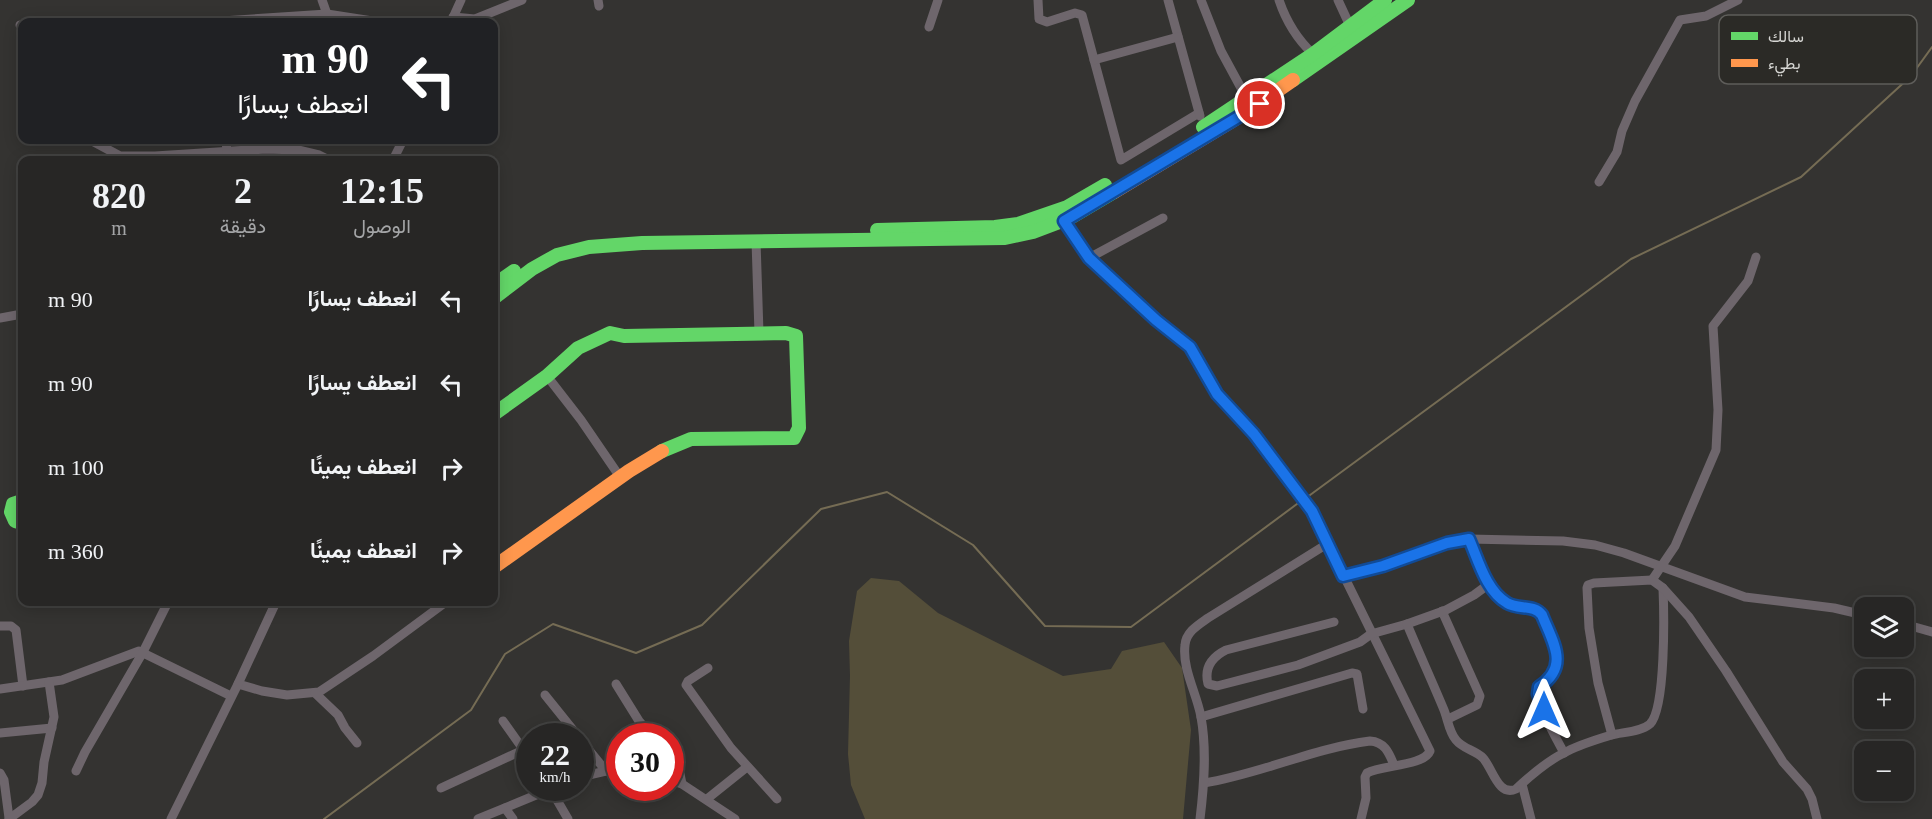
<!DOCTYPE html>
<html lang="ar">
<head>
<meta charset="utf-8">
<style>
	body { margin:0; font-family:"Times New Roman",Vazirmatn,serif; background:#333232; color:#f1f3f6; direction:rtl; height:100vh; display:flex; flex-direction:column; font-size:22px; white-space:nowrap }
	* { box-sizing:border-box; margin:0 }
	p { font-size:20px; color:#a4a5a7 }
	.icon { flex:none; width:33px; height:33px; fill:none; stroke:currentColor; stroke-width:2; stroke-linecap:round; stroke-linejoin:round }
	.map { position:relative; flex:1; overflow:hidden; direction:ltr }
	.drawer { position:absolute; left:18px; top:156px; width:480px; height:450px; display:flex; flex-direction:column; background:#272625; border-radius:12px; box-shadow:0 3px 15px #0003,0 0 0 2px #434342; direction:rtl }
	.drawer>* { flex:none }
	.guide { position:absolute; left:18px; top:18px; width:480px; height:126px; border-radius:12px; box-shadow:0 3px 15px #0003,0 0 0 2px #434342; direction:rtl; background:#202124; color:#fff; overflow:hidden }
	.controls { position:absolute; left:1854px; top:597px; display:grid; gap:12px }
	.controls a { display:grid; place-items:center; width:60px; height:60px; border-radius:12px; background:#272625; box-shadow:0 3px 15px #0003,0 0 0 2px #434342; font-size:30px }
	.speed { position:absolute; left:516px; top:723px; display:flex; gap:12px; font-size:30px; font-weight:700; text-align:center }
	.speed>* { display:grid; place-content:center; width:78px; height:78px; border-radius:50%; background:#272625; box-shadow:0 3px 15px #0003,0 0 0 2px #434342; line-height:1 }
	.speed small { font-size:15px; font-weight:400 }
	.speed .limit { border:9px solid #d22; background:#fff; color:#111 }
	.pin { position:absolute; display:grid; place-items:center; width:51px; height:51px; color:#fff; margin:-26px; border:3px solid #fff; border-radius:50%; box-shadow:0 2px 6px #0007 }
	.me { position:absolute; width:66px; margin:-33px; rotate:0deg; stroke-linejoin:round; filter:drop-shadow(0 0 4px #0008) }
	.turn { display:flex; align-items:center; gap:21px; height:126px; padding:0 30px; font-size:27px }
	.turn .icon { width:78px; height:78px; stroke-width:2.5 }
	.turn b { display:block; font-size:42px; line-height:51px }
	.eta { display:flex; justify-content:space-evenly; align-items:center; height:102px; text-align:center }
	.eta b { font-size:36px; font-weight:700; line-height:42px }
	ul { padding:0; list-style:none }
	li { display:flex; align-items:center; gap:18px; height:84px; padding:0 30px }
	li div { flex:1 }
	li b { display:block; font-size:22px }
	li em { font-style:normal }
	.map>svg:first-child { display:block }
</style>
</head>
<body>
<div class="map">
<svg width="1932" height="819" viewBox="0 0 1932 819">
	<rect width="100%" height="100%" fill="#343331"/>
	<polygon fill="#544e39" points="871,578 899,581 938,613 1063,676 1111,669 1122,651 1164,642 1182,668 1191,730 1183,819 865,819 851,785 848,754 850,676 849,641 857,591"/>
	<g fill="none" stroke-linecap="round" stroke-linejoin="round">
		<g stroke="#756c54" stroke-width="2">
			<polyline points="1306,498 1631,259 1801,177 1911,76 1932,47"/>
			<polyline points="324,819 471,710 505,654 553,624 636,653 702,625 821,509 887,492 973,545 1045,626 1131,627 1301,501"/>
		</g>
		<g stroke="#6e666c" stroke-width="9">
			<polyline points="322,0 327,14"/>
			<polyline points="598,0 599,6"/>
			<polyline points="1038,0 1039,19 1047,22 1075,13 1082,15 1121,160 1199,113"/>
			<polyline points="1168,0 1200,116"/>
			<polyline points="1201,0 1221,51 1247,99"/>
			<path d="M1279,0C1286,21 1296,38 1313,54"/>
			<polyline points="1338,0 1350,26"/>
			<polyline points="453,17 475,19 522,0"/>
			<polyline points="207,22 327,14 379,22"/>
			<polyline points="451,22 461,0"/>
			<polyline points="20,25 22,26"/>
			<polyline points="929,27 938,0"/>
			<polyline points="1094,60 1178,37"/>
			<polyline points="94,140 94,142 120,156 155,156 266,149 298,150 319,155 329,160"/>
			<polyline points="226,140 227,152"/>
			<polyline points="393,160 403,140"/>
			<polyline points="1599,182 1617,152 1622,131 1635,101 1680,20 1706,16 1738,0"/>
			<path d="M1064,221L1089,258L1156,320L1189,347L1217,395L1254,434L1312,511L1430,751C1424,766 1382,765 1367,773L1365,777L1366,798L1361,819"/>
			<polyline points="756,241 759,333"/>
			<polyline points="1089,258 1163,218"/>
			<polyline points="0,318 22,314"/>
			<polyline points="547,376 581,420 620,477"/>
			<path d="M1469,539C1478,559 1486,591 1507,603C1518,610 1534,604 1542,615C1553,643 1570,666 1539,687C1535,702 1556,738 1564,753"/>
			<polyline points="1343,576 1383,566 1447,543 1469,539 1563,541 1595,545 1624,553 1745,597 1834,608 1864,615"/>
			<polyline points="1652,580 1675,546 1716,450 1718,410 1713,326 1748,281 1756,257"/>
			<polyline points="1442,611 1480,696 1477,705 1448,719"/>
			<path d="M1334,622L1226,650C1212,657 1204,668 1208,684L1217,686L1298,665L1360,642L1371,634L1407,624L1446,610L1474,595L1489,584"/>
			<path d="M1407,624C1419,653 1432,681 1444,710C1448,720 1449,732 1456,740C1463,749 1475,750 1483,758C1493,769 1498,797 1516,789C1530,776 1547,761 1564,753C1578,745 1596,740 1611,735C1623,732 1641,732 1650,724C1666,708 1664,612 1663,588"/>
			<polyline points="1904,624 1932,632"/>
			<polyline points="0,626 11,626 16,630 23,686"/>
			<polyline points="708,668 688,681 686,685 731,748 777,799"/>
			<polyline points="238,684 262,691 287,695 319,692 373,656 446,602"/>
			<polyline points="616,684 639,721 652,736"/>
			<polyline points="0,689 62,680 139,651 231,696"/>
			<polyline points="315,693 338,715 345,728 357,743"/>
			<polyline points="545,695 578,736"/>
			<polyline points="1201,717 1352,673 1357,674 1363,709"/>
			<polyline points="503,721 530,759"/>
			<polyline points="0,733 52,728"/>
			<polyline points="1612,735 1598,683 1589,628 1587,588 1588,585 1594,583 1652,580 1663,588 1689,617 1726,671 1783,762 1807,789 1812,799 1817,819"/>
			<polyline points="580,739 606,771"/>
			<polyline points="670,760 680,774 682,784"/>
			<polyline points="76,771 85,752 143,652 168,602"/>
			<polyline points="0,773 4,780 9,818"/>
			<polyline points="580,777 606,771 620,772"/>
			<polyline points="670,780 682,784 735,819"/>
			<path d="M1204,783C1261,774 1313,748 1370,741C1385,742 1389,753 1394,765"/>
			<polyline points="1522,784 1531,819"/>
			<polyline points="441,788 523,750"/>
			<polyline points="550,788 568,819"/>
			<polyline points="707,799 747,767"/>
			<polyline points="505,808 513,819"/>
			<polyline points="9,819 32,802 38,795 42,783 44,762 54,717 49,682"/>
			<polyline points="171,819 238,684 276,602"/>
			<polyline points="478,819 553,788"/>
			<path d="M1200,819C1204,786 1207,750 1201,717C1197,694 1182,669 1185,645C1186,632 1198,625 1208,618L1327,544"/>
		</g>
		<g stroke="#63d668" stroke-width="14">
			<polyline points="1293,80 1408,0"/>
			<polyline points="1203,127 1313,54 1385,0"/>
			<polyline points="877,230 995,227 1018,224 1067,207 1105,185"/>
			<polyline points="494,285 514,271"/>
			<polyline points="494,298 532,269 557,255 589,247 642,243 1005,238 1033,232 1070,218 1114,192"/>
			<polyline points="494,414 547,376 578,348 610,333 624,336 786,333 796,336 799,428 794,438 691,439 662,451"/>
			<polyline points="22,501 13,504 11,512 15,521 22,523"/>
		</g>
		<g stroke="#ff974d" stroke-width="14">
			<polyline points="1114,192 1247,112 1293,80"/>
			<polyline points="494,567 629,471 662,451"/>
		</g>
	</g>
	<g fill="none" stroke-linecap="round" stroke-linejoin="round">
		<g stroke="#114b97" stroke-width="15">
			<path id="route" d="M1260,104L1064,221L1089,258L1156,320L1190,347L1217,394L1254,434L1312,511L1343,576L1383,566L1447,543L1469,539C1478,559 1486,591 1507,603C1518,610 1534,604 1542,615C1553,643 1570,666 1539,687L1538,694L1544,710"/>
		</g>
		<use href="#route" stroke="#1a73e8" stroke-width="10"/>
	</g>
	<rect x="1719" y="15" width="198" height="69" rx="9" fill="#2b2a26" stroke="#5e5d5a" stroke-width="1.5"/>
	<rect x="1731" y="32" width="27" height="8" fill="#63d668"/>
	<rect x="1731" y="59" width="27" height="8" fill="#ff974d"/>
	<g font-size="16" fill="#d5d5d2">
		<text x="1768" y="42">سالك</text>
		<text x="1768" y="69">بطيء</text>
	</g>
</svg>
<div class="controls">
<a><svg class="icon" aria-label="layers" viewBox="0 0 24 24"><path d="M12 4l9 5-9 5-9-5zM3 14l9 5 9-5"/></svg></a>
<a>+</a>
<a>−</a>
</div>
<div class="speed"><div>22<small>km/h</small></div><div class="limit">30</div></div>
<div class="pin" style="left:1260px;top:104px;background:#d93025"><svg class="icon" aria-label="arrive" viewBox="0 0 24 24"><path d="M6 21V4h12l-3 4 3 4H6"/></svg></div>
<svg class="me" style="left:1544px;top:710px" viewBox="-20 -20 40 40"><path d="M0-17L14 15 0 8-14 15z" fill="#1a73e8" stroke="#fff" stroke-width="4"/></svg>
<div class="guide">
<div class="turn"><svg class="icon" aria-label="left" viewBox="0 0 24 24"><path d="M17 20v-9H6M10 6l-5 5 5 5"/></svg><div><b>90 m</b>انعطف يسارًا</div></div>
</div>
<section class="drawer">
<div class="eta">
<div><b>12:15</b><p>الوصول</p></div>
<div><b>2</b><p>دقيقة</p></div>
<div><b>820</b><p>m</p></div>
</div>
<ul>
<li><svg class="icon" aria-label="left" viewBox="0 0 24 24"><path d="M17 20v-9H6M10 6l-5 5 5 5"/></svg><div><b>انعطف يسارًا</b></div><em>90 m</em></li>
<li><svg class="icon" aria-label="left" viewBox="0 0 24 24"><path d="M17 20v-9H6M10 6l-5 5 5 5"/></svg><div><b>انعطف يسارًا</b></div><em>90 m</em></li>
<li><svg class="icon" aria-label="right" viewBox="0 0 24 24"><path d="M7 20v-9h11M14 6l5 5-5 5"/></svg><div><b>انعطف يمينًا</b></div><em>100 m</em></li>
<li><svg class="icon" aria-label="right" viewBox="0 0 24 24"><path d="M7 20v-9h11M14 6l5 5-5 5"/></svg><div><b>انعطف يمينًا</b></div><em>360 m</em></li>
</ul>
</section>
</div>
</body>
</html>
